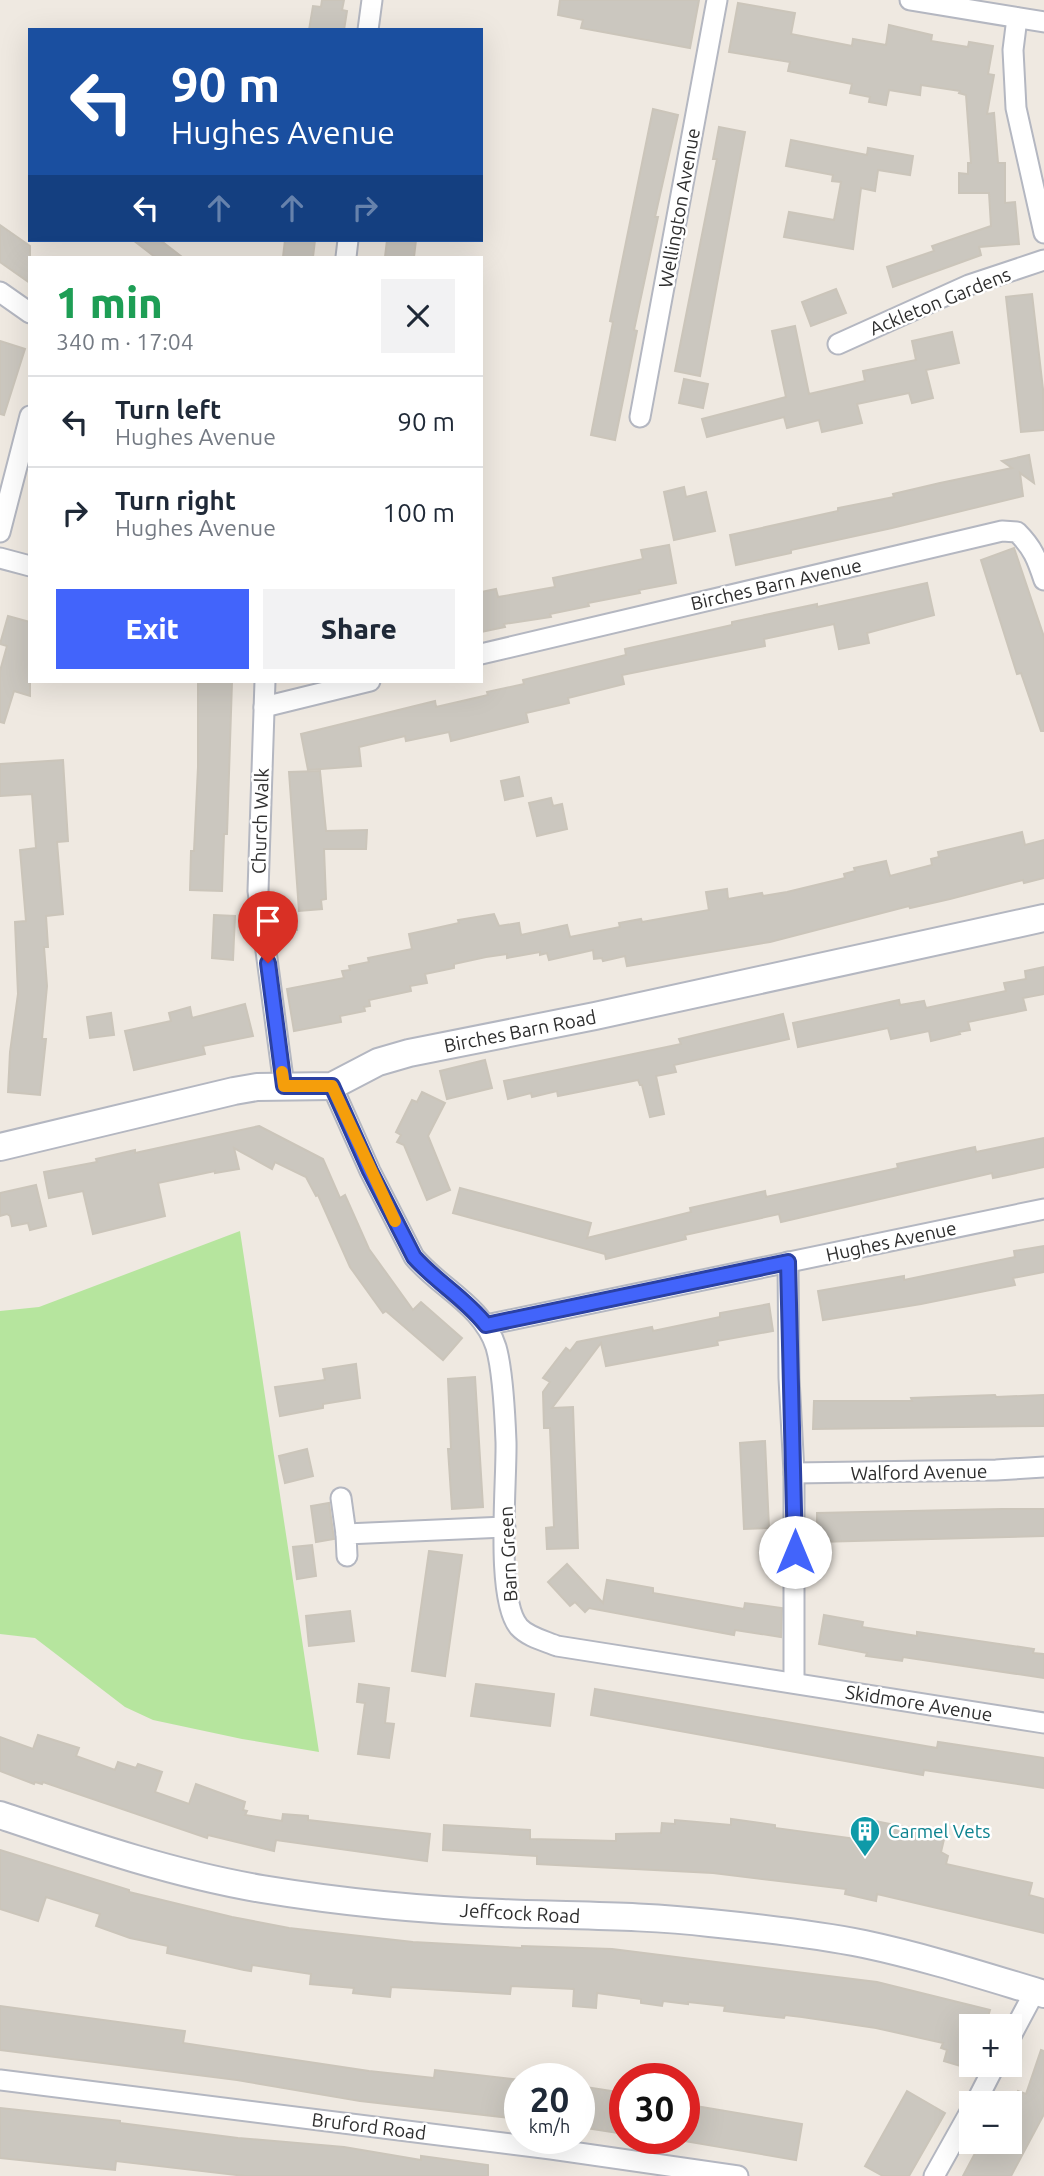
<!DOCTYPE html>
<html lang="en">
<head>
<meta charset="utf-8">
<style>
	body { margin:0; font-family:Ubuntu,sans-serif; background:#f2f2f3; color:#1f2937; height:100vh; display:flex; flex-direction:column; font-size:26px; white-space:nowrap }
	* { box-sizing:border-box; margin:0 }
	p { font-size:23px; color:#747a83 }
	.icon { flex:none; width:38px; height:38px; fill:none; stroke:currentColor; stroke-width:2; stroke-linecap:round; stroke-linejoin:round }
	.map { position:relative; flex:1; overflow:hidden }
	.panel { position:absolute; left:28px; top:256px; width:455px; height:427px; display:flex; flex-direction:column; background:#fff; border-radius:0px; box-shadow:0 7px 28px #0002 }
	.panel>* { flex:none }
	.guide { position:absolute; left:28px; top:28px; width:455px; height:214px; border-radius:0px; box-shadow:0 7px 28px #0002; background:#1a4fa0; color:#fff; overflow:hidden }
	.controls { position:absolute; left:959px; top:2014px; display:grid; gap:14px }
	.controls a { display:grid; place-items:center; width:63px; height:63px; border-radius:0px; background:#fff; box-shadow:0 7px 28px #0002; font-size:35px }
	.speed { position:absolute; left:504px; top:2063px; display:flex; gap:14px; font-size:35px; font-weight:700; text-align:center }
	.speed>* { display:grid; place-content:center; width:91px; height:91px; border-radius:50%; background:#fff; box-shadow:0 7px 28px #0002; line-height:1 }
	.speed small { font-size:18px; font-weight:400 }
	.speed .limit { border:10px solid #d22; background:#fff; color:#111 }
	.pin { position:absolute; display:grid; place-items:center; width:60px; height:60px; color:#fff; margin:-72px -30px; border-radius:50% 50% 50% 0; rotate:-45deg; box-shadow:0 0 7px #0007 }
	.pin .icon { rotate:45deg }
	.me { position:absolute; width:77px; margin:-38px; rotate:0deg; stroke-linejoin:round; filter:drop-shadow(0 0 5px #0008) }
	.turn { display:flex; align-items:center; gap:24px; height:147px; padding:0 28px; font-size:32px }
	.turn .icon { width:91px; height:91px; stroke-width:2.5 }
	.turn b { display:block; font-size:49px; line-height:60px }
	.lanes { display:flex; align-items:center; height:66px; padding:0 28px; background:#0003; justify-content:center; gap:35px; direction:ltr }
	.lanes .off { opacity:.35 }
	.round { display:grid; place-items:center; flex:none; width:74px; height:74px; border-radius:0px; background:#f2f2f3 }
	.head { display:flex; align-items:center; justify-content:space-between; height:119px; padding:0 28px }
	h1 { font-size:42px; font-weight:800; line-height:52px; color:#1e9e55 }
	.primary-button { display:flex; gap:14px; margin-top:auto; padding:14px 28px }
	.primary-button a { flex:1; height:80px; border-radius:0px; background:#4264fb; color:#fff; font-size:28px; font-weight:800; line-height:80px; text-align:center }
	.primary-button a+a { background:#f2f2f3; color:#1f2937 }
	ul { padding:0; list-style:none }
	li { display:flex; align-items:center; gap:21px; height:91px; padding:0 28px; border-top:2px solid #e0e1e3 }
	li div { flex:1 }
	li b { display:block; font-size:26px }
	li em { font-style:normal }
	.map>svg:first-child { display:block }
</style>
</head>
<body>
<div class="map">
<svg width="1044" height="2176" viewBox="0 0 1044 2176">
	<rect width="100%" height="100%" fill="#efe9e1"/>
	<polygon fill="#b6e59e" points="240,1231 319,1752 242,1739 153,1720 125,1707 35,1638 0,1634 0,1311 39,1307"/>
	<g fill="#cbc7bf" stroke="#cbc5ba" stroke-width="2">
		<polygon points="322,0 344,0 342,10 347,11 344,30 309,30 313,6 321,7"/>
		<polygon points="560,0 699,0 690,48 581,28 583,20 558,15"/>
		<polygon points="738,3 795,13 791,34 852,46 853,39 886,45 889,25 932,35 931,41 968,47 969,42 993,46 988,74 994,75 987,114 994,113 998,163 1005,163 1005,203 1015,202 1019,244 979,247 981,255 893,287 887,267 934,251 932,246 991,226 989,193 959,193 959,173 968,174 968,163 971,163 966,95 959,93 960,91 921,85 920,95 889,90 886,105 869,102 870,97 850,93 852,84 788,71 790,62 729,52"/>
		<polygon points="653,109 678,115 655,217 658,217 634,330 637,331 615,440 591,435 613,322 610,321"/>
		<polygon points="719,127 745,132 700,376 675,371 717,159 713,159"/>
		<polygon points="791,140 867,155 868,148 913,156 910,175 878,170 875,191 861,188 853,249 784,237 789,212 834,220 841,182 832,181 833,175 786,166"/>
		<polygon points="0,225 30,246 30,283 0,262"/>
		<polygon points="133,240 160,240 182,257 155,257"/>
		<polygon points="285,240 315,240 313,257 283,257"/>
		<polygon points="387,240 416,240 414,257 385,257"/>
		<polygon points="836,289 846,313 811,326 802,302"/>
		<polygon points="1032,294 1043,389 1044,430 1021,432 1006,297"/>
		<polygon points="795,326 809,394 865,381 863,371 916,360 912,341 952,332 959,363 926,370 933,398 912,403 909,393 857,404 862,423 822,432 819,420 787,428 784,417 707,437 702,419 786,397 772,331"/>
		<polygon points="0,341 25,349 4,415 0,414"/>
		<polygon points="684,379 708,384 703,408 679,403"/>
		<polygon points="1029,455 1034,483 1020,473 1023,496 892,528 791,550 791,553 736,565 730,535 838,511 838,508 894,497 893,494 940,483 1012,468 1002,461"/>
		<polygon points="684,487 686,497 706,492 715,531 674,540 664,492"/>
		<polygon points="669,545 676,583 639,590 640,593 588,603 589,606 550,614 551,617 504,624 505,627 481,632 481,592 496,589 498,597 555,587 553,578 643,559 641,550"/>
		<polygon points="1014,548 1044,637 1044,731 1041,731 1021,673 1017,674 981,560"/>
		<polygon points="927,583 934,615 867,633 869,643 839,649 834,624 764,639 765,646 622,675 624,684 568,698 569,703 526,713 528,722 451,741 449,732 406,741 405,736 359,747 361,766 308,770 301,734 435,701 436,707 488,695 487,692 524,684 523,680 626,655 625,649 732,625 732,622 817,604 817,607"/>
		<polygon points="8,616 30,622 30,696 14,691 4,723 0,722 0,671 7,646 0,644"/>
		<polygon points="232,682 227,834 224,834 222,891 190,890 191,851 194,851 198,767 198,683"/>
		<polygon points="63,760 68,841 57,842 63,914 46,916 48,947 44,947 47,986 42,1039 46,1039 40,1095 8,1092 10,1052 18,994 15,922 26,921 20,850 36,848 32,794 0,796 0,764"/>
		<polygon points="320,771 326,831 367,830 366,849 324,849 326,899 321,900 322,909 299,911 289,772"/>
		<polygon points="519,777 523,796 505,800 501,781"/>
		<polygon points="551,798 553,806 562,804 567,829 537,836 529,803"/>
		<polygon points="1022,832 1025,845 1044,840 1044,878 1024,883 1023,880 950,899 910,908 909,906 770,942 627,966 625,956 603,961 602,958 594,959 593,950 549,960 547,953 540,955 540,952 507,958 507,954 486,957 454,964 454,968 425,974 427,983 410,986 411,991 369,1000 370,1006 364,1007 365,1011 340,1016 341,1022 294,1031 287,989 344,978 342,971 350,970 349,966 369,962 368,958 412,949 409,934 459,923 458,920 494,914 499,926 519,923 521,935 567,925 570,937 620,927 619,923 641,919 642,922 709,910 706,892 727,889 728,899 762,893 763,896 787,892 845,878 844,874 855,871 854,868 886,861 890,876 932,865 931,859 939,857 938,852"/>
		<polygon points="295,912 297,930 276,933 274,915"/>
		<polygon points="214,915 235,916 233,960 212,958"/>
		<polygon points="1044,967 1044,994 1023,998 1026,1010 968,1022 970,1030 959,1032 960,1034 931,1041 929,1031 891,1039 888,1028 798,1047 793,1023 899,1000 900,1005 924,1001 926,1008 1006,991 1004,983 1026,979 1025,971"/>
		<polygon points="245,1004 253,1036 203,1046 205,1054 134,1070 125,1031 171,1021 169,1013 190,1007 192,1018"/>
		<polygon points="111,1013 114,1035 90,1038 87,1017"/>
		<polygon points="783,1014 789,1039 674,1065 676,1072 656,1076 664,1114 650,1117 642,1085 640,1085 638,1080 558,1096 557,1091 532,1097 531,1093 508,1099 504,1081 681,1044 679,1039"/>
		<polygon points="485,1060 492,1088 447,1099 440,1071"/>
		<polygon points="422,1092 445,1103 428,1136 450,1190 427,1200 404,1145 397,1142 401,1135 396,1132 412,1100 417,1102"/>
		<polygon points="259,1126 323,1159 340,1198 345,1195 369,1249 413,1310 421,1302 462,1338 443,1360 386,1311 383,1313 350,1267 318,1195 316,1196 306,1177 275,1162 272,1169 234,1148 239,1169 215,1173 215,1171 158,1183 165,1216 93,1234 83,1191 49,1198 44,1172 97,1162 96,1159 135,1150 135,1153"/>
		<polygon points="1044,1138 1044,1167 993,1178 992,1173 781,1222 779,1214 685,1235 686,1239 606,1259 605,1254 453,1213 460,1188 591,1223 587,1238 691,1212 690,1208 765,1191 766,1197 898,1168 897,1164 975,1147 976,1152"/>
		<polygon points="36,1185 46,1226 30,1230 28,1223 12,1226 10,1216 7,1214 0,1216 0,1193"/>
		<polygon points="1044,1246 1044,1272 1013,1278 1015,1285 921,1304 823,1320 818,1291 904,1276 904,1280 1015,1257 1014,1251"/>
		<polygon points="769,1304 773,1331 717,1341 718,1345 606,1366 601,1343 552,1408 573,1407 578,1548 547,1549 546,1528 554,1527 550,1428 544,1428 543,1392 550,1382 543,1378 566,1348 570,1351 577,1342 652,1327 653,1331 720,1317 720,1313"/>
		<polygon points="356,1364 360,1398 323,1404 323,1408 280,1416 275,1387 325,1380 323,1369"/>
		<polygon points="475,1377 483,1507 452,1509 448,1449 451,1449 448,1379"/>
		<polygon points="995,1395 996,1397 1044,1395 1044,1426 813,1429 814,1401 912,1401 911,1398"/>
		<polygon points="765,1441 769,1528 744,1529 740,1443"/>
		<polygon points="307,1449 313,1476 285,1483 279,1456"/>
		<polygon points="329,1503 334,1539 316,1542 311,1506"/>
		<polygon points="1002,1509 1044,1509 1044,1536 817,1542 817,1513"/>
		<polygon points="312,1545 316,1576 297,1579 293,1547"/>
		<polygon points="429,1551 462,1555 445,1676 412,1671"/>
		<polygon points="567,1564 603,1603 607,1580 653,1588 653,1593 744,1609 745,1603 782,1608 781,1637 735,1630 734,1635 589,1608 585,1612 575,1602 570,1606 548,1582"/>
		<polygon points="350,1611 354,1641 309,1646 306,1616"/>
		<polygon points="824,1615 863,1622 862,1627 917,1636 917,1632 1034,1649 1033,1653 1044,1654 1044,1678 903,1657 902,1661 866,1656 867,1653 819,1644"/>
		<polygon points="359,1684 389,1688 385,1723 394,1724 389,1758 358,1754 365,1703 357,1702"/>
		<polygon points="476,1684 554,1694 550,1726 471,1716"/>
		<polygon points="595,1689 937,1748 938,1742 1044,1758 1044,1788 924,1770 923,1775 591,1715"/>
		<polygon points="38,1735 79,1748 76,1756 115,1770 118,1762 136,1768 138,1764 162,1772 155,1792 189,1804 196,1784 245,1802 243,1810 247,1811 245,1815 282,1821 283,1814 308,1816 308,1820 430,1834 427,1861 276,1840 274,1851 208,1835 207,1838 43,1782 42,1784 35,1782 34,1784 0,1771 0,1737 33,1749"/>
		<polygon points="860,1818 945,1835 941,1852 948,1856 946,1864 1032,1883 1029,1895 1044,1899 1044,1933 877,1894 876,1901 845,1894 846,1889 713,1873 537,1864 537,1856 443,1850 444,1825 530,1830 530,1839 616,1841 616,1834 661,1833 662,1823 675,1824 675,1820 731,1825 731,1819 775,1825 775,1828 856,1839"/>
		<polygon points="0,1850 129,1890 129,1892 232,1917 289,1928 413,1942 522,1948 522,1946 612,1949 877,1982 990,2010 985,2026 971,2026 971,2045 964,2067 944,2061 947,2050 941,2048 943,2043 876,2028 802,2017 785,2015 784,2018 724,2011 725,2006 688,2002 688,2004 663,2001 662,2006 641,2003 641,1999 597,1993 596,2008 573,2006 574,1989 511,1986 510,1994 391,1987 390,1997 353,1993 354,1988 310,1984 311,1974 252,1965 251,1971 244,1970 167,1953 168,1946 130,1938 96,1926 100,1914 46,1897 38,1921 0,1909"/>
		<polygon points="0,2006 185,2031 183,2043 369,2071 434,2078 435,2070 520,2080 520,2119 360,2101 237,2080 0,2050"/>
		<polygon points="1041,2050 1044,2051 1044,2114 1011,2176 963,2176 981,2142 1010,2142 1010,2115 1018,2091 1026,2094"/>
		<polygon points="579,2086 625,2093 625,2134 579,2127"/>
		<polygon points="907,2091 945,2113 909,2176 883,2176 865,2166"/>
		<polygon points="684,2104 802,2124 796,2160 684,2141"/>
		<polygon points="0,2108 120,2121 120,2123 238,2138 344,2147 421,2160 421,2156 488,2165 488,2176 245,2176 116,2161 115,2170 0,2158"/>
	</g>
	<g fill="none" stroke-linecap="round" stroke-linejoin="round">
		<g stroke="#b4b7c1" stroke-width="23">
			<g id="street">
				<polyline points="910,0 1044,22"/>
				<polyline points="1017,18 1013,50 1016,108 1044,233"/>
				<polyline points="368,30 372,0"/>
				<polyline points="346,257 348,240"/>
				<polyline points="0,292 30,313"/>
				<polyline points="838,344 969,285 1044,260"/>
				<polyline points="640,417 717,0"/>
				<polyline points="0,532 30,416"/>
				<polyline points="0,558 30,566"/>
				<path d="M481,654L1002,531L1017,532C1033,548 1037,559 1044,580"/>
				<polyline points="265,681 258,891 284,1086"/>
				<polyline points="264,707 370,681"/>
				<path d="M332,1086L370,1171L414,1257C440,1288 483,1306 496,1347C503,1371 505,1416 506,1442C507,1482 495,1599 519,1627C528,1637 545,1641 557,1646L1044,1723"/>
				<polyline points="788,1262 789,1378 794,1473 794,1682"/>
				<polyline points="486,1325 1044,1209"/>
				<polyline points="794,1473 996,1470 1044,1467"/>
				<polyline points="341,1498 346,1534"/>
				<polyline points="347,1556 346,1534 505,1527"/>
				<polyline points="1010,2038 1035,1991"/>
				<polyline points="0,2080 551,2149 738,2176"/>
				<polyline points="975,2104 995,2065"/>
				<polyline points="934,2176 971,2110"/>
			</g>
		</g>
		<g stroke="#b4b7c1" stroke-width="30">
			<g id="secondary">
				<polyline points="0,1147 234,1091 257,1087 332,1086 378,1062 409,1053 595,1016 1044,918"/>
				<path d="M0,1815C86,1844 173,1874 262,1889C341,1902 421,1910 502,1913C571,1916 641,1915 710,1923C760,1928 814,1934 864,1944C925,1957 984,1976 1044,1994"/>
			</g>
		</g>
		<use href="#street" stroke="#fff" stroke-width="19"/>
		<use href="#secondary" stroke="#fff" stroke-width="26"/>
	</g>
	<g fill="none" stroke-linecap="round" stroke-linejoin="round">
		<g stroke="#2b41a3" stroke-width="18">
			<path id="route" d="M268,963L284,1086H332L370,1171L414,1257C436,1282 466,1299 486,1325L788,1262L795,1552"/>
		</g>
		<use href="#route" stroke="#4264fb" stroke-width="12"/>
		<polyline stroke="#f59e0b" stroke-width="12" points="282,1072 284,1086 332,1086 395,1221"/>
	</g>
	<defs>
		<g id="building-pin" transform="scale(1.575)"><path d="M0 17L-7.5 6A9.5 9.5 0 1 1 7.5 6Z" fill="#0f9aa8" stroke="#fff"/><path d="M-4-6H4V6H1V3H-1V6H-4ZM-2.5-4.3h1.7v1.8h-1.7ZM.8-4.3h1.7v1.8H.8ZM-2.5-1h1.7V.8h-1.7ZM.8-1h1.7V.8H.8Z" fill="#fff"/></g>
	</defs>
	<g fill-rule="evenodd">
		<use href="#building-pin" x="865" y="1831"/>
	</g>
	<g text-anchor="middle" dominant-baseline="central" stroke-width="5" stroke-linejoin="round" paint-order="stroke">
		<g font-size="19" fill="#2e2e2e" stroke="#fff">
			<text transform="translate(679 208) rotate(-80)">Wellington Avenue</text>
			<text transform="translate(940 301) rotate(-22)">Ackleton Gardens</text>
			<text transform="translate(776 584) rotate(-13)">Birches Barn Avenue</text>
			<text transform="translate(260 821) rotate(-88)">Church Walk</text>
			<text transform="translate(520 1031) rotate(-11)">Birches Barn Road</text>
			<text transform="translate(891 1241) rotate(-12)">Hughes Avenue</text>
			<text transform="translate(919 1472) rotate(-1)">Walford Avenue</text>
			<text transform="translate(508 1554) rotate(-93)">Barn Green</text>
			<text transform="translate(919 1703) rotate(9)">Skidmore Avenue</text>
			<text transform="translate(520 1913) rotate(3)">Jeffcock Road</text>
			<text transform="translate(369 2126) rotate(7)">Bruford Road</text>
		</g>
		<g font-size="19" fill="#0d838f" stroke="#fff" text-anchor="start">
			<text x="888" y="1831">Carmel Vets</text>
		</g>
	</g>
</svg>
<div class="controls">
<a>+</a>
<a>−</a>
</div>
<div class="speed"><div>20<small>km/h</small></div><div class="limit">30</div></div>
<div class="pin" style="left:268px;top:963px;background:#d93025"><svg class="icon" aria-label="arrive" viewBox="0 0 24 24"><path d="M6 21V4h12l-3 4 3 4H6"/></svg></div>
<svg class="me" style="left:795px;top:1552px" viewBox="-20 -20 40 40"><circle r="19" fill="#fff"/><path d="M0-13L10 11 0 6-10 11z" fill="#4264fb"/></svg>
<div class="guide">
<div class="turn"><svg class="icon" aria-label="left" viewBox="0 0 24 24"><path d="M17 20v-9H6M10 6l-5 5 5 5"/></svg><div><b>90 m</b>Hughes Avenue</div></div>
<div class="lanes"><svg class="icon" aria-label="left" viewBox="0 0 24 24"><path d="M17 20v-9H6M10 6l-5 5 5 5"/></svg><svg class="icon off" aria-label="ahead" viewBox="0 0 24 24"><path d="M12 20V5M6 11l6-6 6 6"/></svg><svg class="icon off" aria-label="ahead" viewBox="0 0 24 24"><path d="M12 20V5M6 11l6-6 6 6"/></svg><svg class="icon off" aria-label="right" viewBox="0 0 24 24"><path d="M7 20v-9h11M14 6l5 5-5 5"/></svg></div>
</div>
<section class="panel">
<div class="head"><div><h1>1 min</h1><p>340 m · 17:04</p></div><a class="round"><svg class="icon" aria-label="close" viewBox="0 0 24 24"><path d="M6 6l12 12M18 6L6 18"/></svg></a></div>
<ul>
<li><svg class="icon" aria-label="left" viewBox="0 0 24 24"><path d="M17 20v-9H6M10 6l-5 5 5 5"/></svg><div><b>Turn left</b><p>Hughes Avenue</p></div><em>90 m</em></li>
<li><svg class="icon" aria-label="right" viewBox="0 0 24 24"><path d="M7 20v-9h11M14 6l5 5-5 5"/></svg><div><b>Turn right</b><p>Hughes Avenue</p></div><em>100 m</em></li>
</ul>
<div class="primary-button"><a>Exit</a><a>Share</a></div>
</section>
</div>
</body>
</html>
